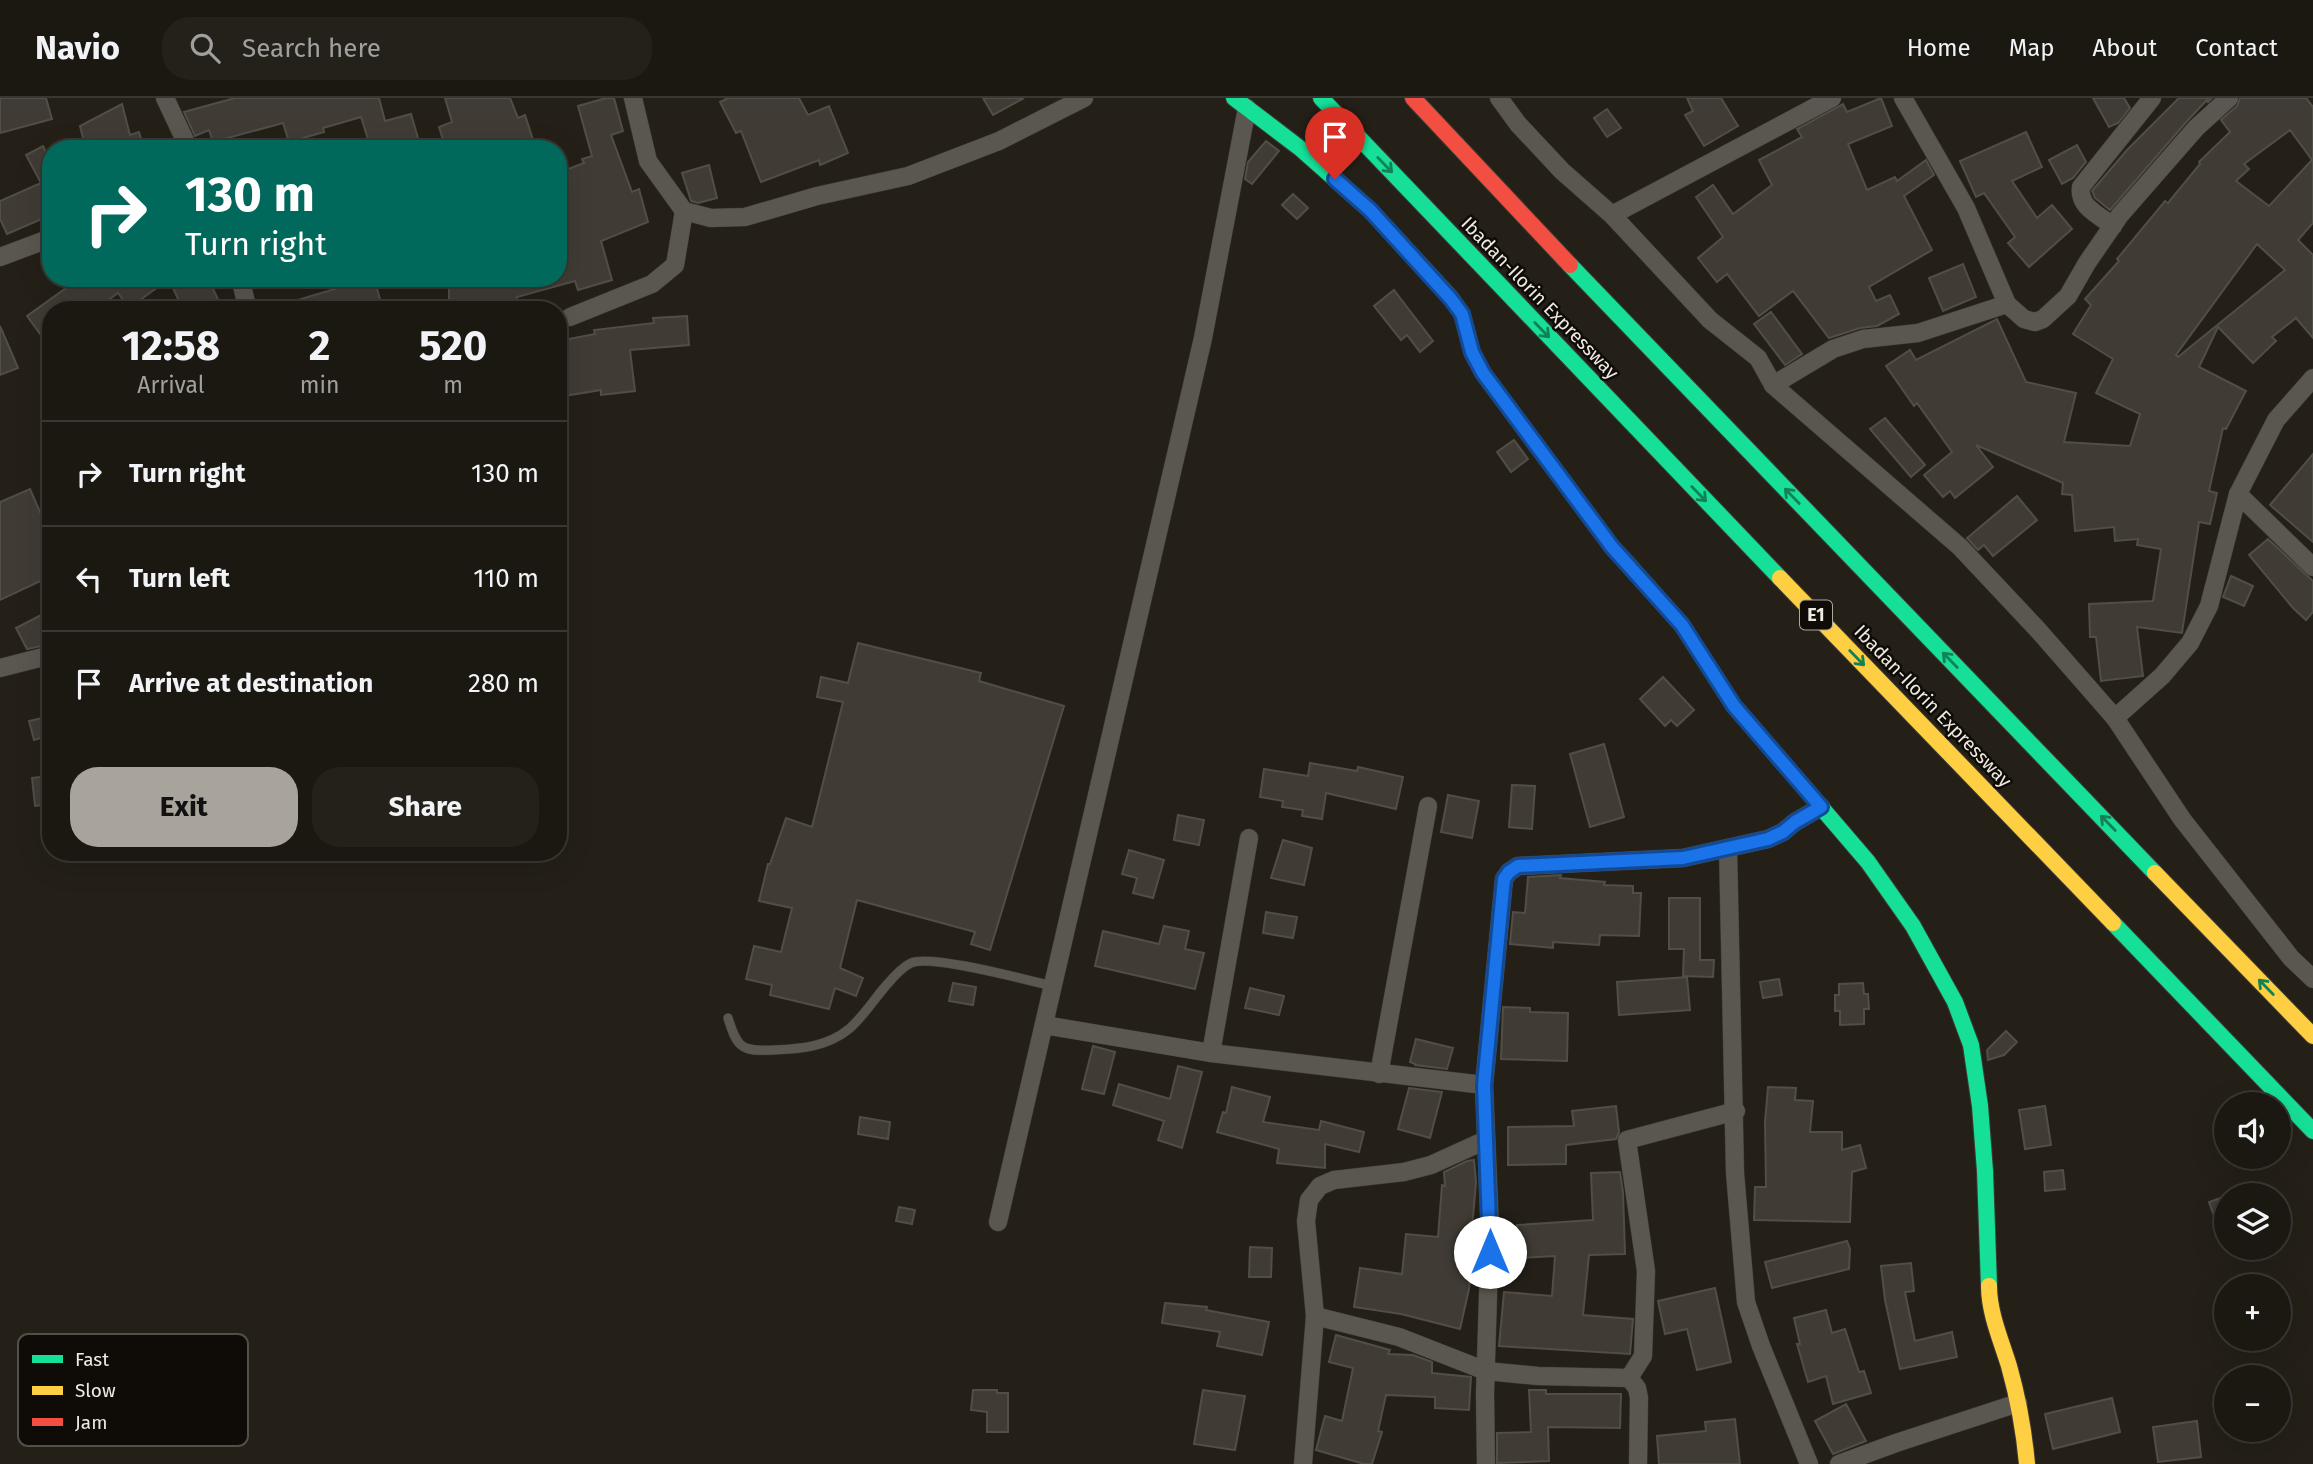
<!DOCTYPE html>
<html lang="en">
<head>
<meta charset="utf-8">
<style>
	body { margin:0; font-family:"Fira Sans",sans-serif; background:#24211b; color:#f1f3f6; height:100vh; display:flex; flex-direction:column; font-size:26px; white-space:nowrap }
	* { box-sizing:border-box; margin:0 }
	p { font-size:23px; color:#a0a09f }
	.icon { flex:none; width:38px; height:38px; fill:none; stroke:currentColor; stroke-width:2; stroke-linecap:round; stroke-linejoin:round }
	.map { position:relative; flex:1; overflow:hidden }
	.panel { position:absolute; left:42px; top:203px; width:525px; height:560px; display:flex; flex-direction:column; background:#1b1812; border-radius:28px; box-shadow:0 7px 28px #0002,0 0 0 2px #393732 }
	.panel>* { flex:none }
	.hud { position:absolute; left:42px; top:42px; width:525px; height:147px; border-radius:28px; box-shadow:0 7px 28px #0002,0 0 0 2px #393732; background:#00695c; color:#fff; overflow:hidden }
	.fabs { position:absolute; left:2214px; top:994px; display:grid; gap:14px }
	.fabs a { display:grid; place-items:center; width:77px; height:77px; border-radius:50%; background:#1b1812; box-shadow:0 7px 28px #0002,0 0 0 2px #393732; font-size:35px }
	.pin { position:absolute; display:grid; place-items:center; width:60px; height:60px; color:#fff; margin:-72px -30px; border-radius:50% 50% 50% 0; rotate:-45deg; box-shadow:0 0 7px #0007 }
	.pin .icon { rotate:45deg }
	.me { position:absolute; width:77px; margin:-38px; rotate:0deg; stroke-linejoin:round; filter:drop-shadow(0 0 5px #0008) }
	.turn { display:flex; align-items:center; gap:24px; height:147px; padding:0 28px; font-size:32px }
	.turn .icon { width:91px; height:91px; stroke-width:2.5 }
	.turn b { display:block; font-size:49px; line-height:60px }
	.eta { display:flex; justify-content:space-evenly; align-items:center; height:119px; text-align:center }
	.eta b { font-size:42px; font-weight:700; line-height:49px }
	.button { display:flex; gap:14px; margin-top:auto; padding:14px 28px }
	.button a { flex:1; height:80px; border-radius:28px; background:#a8a39b; color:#111; font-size:28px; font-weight:700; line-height:80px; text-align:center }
	.button a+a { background:#24211b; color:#f1f3f6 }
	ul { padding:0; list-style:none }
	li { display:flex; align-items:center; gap:21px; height:105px; padding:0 28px; border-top:2px solid #393732 }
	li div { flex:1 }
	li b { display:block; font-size:26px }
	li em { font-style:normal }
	header { display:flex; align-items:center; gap:42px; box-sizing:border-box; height:98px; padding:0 35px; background:#1b1812; border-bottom:2px solid #393732 }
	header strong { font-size:33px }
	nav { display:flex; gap:38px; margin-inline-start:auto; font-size:24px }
	.search { width:490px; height:63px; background:#24211b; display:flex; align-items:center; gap:18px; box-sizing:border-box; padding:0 24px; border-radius:28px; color:#a0a09f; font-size:26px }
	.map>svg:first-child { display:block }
</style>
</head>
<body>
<header>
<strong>Navio</strong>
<div class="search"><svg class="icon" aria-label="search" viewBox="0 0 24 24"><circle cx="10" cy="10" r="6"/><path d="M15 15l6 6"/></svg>Search here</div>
<nav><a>Home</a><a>Map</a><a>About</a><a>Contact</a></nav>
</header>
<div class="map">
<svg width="2313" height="1366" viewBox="0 0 2313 1366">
	<rect width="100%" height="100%" fill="#242018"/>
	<g fill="#403c35" stroke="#514e47" stroke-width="2" fill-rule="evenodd">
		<polygon points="0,0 46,0 52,21 0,35"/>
		<polygon points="235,0 379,0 385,23 411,16 420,47 406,51 371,51 361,19 323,30 324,34 289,44 283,25 213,44 209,32 195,38 184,14"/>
		<polygon points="445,0 510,0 518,20 525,17 536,51 502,51 500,43 478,51 446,51 439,29 452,24"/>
		<polygon points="606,0 614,0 623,33 611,37 632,94 639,91 648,124 601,143 612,182 578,192 575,183 517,199 516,212 449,212 449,184 489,184 490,180 558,180 558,75 584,65 582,61 592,58 578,8"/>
		<polygon points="728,0 799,0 808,17 829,8 848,55 820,67 819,62 761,84 741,33 736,35 720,4"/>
		<polygon points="983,0 1024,0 993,17"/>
		<polygon points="1687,0 1721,0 1738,28 1704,48 1685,17 1693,13"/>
		<polygon points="1881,0 1892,28 1848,46 1867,92 1895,79 1897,83 1926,62 1934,77 1904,98 1932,152 1869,189 1876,203 1890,197 1899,216 1877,228 1860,230 1829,240 1793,193 1759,218 1727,176 1717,184 1698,160 1723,139 1696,99 1713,87 1733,116 1772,87 1759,62 1802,39 1797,31 1843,6 1847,14"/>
		<polygon points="2093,0 2124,0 2130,10 2118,25 2109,29"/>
		<polygon points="2179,0 2212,0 2208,4 2207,2 2188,22 2110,112 2095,100 2092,93 2127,52"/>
		<path d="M2240,0H2306L2313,9V125L2298,142L2313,157V240L2296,220L2272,239L2276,243L2253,265L2218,229L2199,269L2246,293L2226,331L2223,330L2209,393L2217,395L2210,426L2199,424L2182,535L2137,529L2143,578L2101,583L2096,539H2090L2089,506L2153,503L2161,451L2137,447L2138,441L2115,443L2114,429L2075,433L2072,397L2062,396L2063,385L1976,347L1993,369L1955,400L1950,393L1943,399L1924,377L1952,354L1917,305L1914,308L1886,268L1910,252L1916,262L1997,221L2026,284L2076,295L2064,344L2130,348L2140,316L2096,295L2113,261L2073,236L2091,207L2085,201L2119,163L2117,161L2165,103L2168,105L2200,66L2199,64L2230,34L2221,22L2237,8ZM2290,32L2312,62L2269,108L2236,83L2249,71L2244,66ZM2257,146L2285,172L2178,259L2176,257Z"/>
		<polygon points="122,6 130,37 139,34 143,48 134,51 91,51 88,43 84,44 80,28"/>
		<polygon points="1607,11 1621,30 1607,39 1594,20"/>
		<polygon points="2026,34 2042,69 2012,83 2037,120 2052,107 2072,131 2029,169 2008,145 2015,139 1984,95 1976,99 1960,63"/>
		<polygon points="1266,43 1279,53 1252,86 1245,81 1248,64"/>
		<polygon points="2077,47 2086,64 2073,80 2062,86 2049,62"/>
		<polygon points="43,48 51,64 51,117 7,136 0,121 0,103 41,85 26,57"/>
		<polygon points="709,67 717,100 698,105 691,103 682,75"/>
		<polygon points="1293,96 1308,110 1297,121 1282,107"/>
		<polygon points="1963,166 1976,199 1943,213 1929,180"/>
		<polygon points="59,180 208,180 223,212 183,212 169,181 129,210 118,195 95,212 51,212 51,251 27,218 66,190"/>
		<polygon points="371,180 374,180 383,212 279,212 278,208"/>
		<polygon points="1394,192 1433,243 1420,254 1407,237 1401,242 1374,208"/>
		<polygon points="1771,214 1802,256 1785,267 1754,226"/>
		<polygon points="687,218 689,247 630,252 635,293 601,297 601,292 558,299 558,243 595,236 594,232 654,225 653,220"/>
		<polygon points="0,228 18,270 0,277"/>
		<polygon points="1885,320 1925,367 1911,379 1870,331"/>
		<polygon points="1514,342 1528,361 1511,374 1497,354"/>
		<polygon points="2313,356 2313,444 2270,407"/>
		<polygon points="30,391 51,439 51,478 0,502 0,404"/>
		<polygon points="2017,398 2037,422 1993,458 1984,447 1978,452 1967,440"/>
		<polygon points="2268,441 2313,483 2313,514 2306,522 2293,510 2249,457"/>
		<polygon points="2231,478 2253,488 2244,508 2223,499"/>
		<polygon points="51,512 51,546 27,551 16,530"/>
		<polygon points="858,545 981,575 979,583 1064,608 990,852 971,846 975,834 857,802 840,870 863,880 856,898 835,890 829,911 770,897 772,887 746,881 754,848 781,854 792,810 759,803 768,766 770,766 786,720 812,729 843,604 817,599 821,579 848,585"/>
		<polygon points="1663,579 1694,612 1677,628 1671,622 1665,628 1640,601"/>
		<polygon points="51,618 51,637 34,642 29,623"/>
		<polygon points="1604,646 1624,719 1590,729 1570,656"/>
		<polygon points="1310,665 1357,673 1358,669 1403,679 1396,711 1326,695 1322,721 1302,718 1303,712 1282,709 1283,703 1260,699 1264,671 1308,678"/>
		<polygon points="51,678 51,706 35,708 32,680"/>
		<polygon points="1512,687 1535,688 1532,731 1509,729"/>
		<polygon points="1448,697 1479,703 1472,740 1441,734"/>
		<polygon points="1178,717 1204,722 1199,747 1174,742"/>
		<polygon points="1283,742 1312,750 1304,787 1271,780"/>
		<polygon points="1129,752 1164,762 1153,800 1133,795 1137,780 1122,776"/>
		<polygon points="1561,777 1560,780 1605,784 1604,787 1633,788 1633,795 1641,795 1639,838 1600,837 1599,847 1553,844 1553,850 1510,846 1513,814 1525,815 1528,779"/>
		<polygon points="1669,800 1700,800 1700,862 1714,862 1713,879 1683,878 1684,851 1669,851"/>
		<polygon points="1266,814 1297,819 1293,840 1263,835"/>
		<polygon points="1164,828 1189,833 1185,851 1204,855 1195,891 1095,868 1103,833 1159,846"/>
		<polygon points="1687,879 1690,912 1619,917 1617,884"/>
		<polygon points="1779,881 1782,897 1763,900 1760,884"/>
		<polygon points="953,885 976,889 973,907 949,903"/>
		<polygon points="1863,885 1864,896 1868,896 1869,911 1864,911 1864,926 1840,927 1840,913 1835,913 1835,897 1839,897 1839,886"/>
		<polygon points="1250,890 1284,898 1279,917 1245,910"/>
		<polygon points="1503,909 1530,910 1530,914 1568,915 1567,963 1501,961"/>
		<polygon points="2006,933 2017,944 2004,957 1988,962 1987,952"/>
		<polygon points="1416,941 1453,950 1447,971 1415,967 1415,966 1410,964"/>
		<polygon points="1093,948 1115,954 1104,996 1082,991"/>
		<polygon points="1178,968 1202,974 1182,1050 1158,1042 1164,1023 1113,1007 1119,986 1170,1001"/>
		<polygon points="1232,989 1270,999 1263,1024 1319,1032 1321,1023 1364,1034 1359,1054 1325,1046 1325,1070 1277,1065 1279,1051 1217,1034 1223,1014 1226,1015"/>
		<polygon points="1768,989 1796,990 1795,1002 1813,1003 1810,1034 1842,1034 1842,1052 1860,1047 1866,1070 1852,1074 1850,1124 1754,1122 1755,1089 1766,1089 1765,1024"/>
		<polygon points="1409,990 1442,994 1430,1040 1398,1031"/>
		<polygon points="1616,1008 1619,1034 1616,1041 1566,1047 1566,1066 1508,1067 1508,1029 1574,1028 1572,1013"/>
		<polygon points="2045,1008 2051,1047 2025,1051 2019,1012"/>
		<polygon points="860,1019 890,1024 888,1041 858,1036"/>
		<polygon points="1474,1062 1476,1084 1471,1142 1474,1142 1469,1191 1460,1231 1401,1216 1354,1209 1360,1170 1402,1176 1406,1136 1438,1139 1442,1087 1445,1088 1444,1074 1467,1063"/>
		<polygon points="2063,1072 2065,1091 2045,1093 2044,1074"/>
		<polygon points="1620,1074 1623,1094 1625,1156 1589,1157 1583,1217 1633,1221 1630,1256 1499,1248 1504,1194 1552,1198 1555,1158 1518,1160 1517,1127 1593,1122 1591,1075"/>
		<polygon points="2226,1098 2226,1145 2224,1145 2209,1104"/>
		<polygon points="899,1109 915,1112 912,1126 896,1123"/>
		<polygon points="1847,1143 1850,1151 1849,1171 1772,1190 1765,1164"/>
		<polygon points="1250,1149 1272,1150 1271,1179 1249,1179"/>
		<polygon points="1911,1165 1914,1193 1905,1194 1915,1243 1952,1234 1957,1259 1900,1271 1885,1202 1881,1168"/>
		<polygon points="1715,1190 1731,1264 1697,1272 1687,1231 1665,1236 1658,1203"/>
		<polygon points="1165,1205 1207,1209 1206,1212 1269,1224 1262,1257 1217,1248 1220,1234 1162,1225"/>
		<polygon points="1826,1212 1832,1235 1845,1231 1859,1274 1864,1273 1871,1295 1833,1306 1826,1278 1808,1284 1797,1246 1800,1246 1794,1220"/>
		<polygon points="1336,1237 1390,1252 1388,1256 1413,1257 1432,1264 1432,1275 1471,1279 1469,1312 1435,1310 1435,1299 1386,1297 1378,1333 1382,1334 1372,1366 1364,1366 1316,1352 1325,1318 1342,1323 1353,1270 1329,1264"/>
		<polygon points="973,1292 997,1292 997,1295 1008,1295 1008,1334 987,1334 987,1314 971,1312"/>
		<polygon points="1203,1292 1245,1298 1235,1352 1194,1346"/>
		<polygon points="1529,1292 1546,1292 1546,1296 1621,1296 1620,1330 1548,1329 1549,1363 1497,1365 1497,1335 1531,1334"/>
		<polygon points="2112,1300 2120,1334 2053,1351 2045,1316"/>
		<polygon points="1846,1306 1866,1343 1833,1356 1815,1323"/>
		<polygon points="1735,1321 1740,1366 1659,1366 1657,1338 1706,1333 1705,1324"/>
		<polygon points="2197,1323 2201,1359 2158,1364 2153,1329"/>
	</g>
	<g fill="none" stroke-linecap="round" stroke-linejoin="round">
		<g stroke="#3e3b34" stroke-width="10">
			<path id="lane" d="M728,920C737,949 741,954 773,952C800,951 827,949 849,931C862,920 873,903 884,890C891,882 900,870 911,865C931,856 1026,882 1052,888"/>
		</g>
		<g stroke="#3e3b34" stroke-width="19">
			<g id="street">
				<polyline points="165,0 189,51"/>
				<polyline points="633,0 648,63 684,113 711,120 745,119 817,98 908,78 999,43 1084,0"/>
				<polyline points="1499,0 1518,26 1562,73 1612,117 1710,222 1758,260 1773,287 1960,449 2038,532 2115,620"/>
				<polyline points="1903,0 1966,110 2007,206 2024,221 2035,224 2043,221 2068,198 2087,165 2120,117 2196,30 2229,0"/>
				<polyline points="1612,117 1832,0"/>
				<path d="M2113,128C2099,117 2078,109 2081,89L2152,0"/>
				<polyline points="0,159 51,140"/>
				<polyline points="240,180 248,212"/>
				<polyline points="570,219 652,186 675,167 684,113"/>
				<polyline points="2313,280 2276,322 2238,396 2209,508 2190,545 2162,578 2115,620 2182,721 2291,860 2313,881"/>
				<polyline points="1773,287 1833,251 1863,241 1918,235 2007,206"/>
				<polyline points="2238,396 2313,469"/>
				<polyline points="0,570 51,557"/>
				<polyline points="1728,750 1735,1075 1746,1204 1761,1248 1809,1366"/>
				<polyline points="1044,927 1211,955 1484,987"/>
				<polyline points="1211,955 1249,740"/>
				<polyline points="1379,976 1428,708"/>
				<polyline points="998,1124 1203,240 1247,10"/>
				<polyline points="1315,1218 1399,1239 1486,1273 1538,1278 1629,1280 1637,1290 1639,1300 1638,1366"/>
				<polyline points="1629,1280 1643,1258 1646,1173 1627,1042 1736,1013"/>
				<polyline points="1303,1366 1315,1218 1306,1123 1309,1102 1320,1088 1334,1082 1404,1074 1431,1067 1486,1042"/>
				<polyline points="1486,1366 1485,1296 1490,1131 1484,987 1504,781 1509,774 1518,768 1683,760 1768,741 1783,734 1795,724 1821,709"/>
				<polyline points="1839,1366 1896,1345 2018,1305"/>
			</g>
		</g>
		<g stroke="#3e3b34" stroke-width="18">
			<g id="fast">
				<polyline points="1234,0 1301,51 1370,112 1451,200 1462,216 1472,254 1483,275 1612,449 1627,465"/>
				<polyline points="1321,0 1780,480"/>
				<polyline points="1570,167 2155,775"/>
				<polyline points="1755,632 1868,764 1913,828 1955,904 1971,947 1980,1008 1985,1073 1989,1188"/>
				<polyline points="2113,825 2313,1033"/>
			</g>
		</g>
		<g stroke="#3e3b34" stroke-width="18">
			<g id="slow">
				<polyline points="1627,465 1682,527 1734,608 1755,632"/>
				<polyline points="1780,480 2113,825"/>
				<polyline points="2155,775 2313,938"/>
				<path d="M1989,1188C1989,1215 2001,1242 2009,1268C2018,1300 2024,1333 2027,1366"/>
			</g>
		</g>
		<g stroke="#3e3b34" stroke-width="18">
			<polyline id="jam" points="1413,0 1570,167"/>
		</g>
		<use href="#lane" stroke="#5a5750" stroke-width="9"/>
		<use href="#street" stroke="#5a5750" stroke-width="18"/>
		<use href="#fast" stroke="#16e098" stroke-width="16"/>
		<use href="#slow" stroke="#ffcf43" stroke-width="16"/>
		<use href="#jam" stroke="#f24e42" stroke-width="16"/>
	</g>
	<defs><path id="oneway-shaft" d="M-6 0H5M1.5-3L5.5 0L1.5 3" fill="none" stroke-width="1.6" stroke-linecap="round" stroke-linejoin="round" transform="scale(1.75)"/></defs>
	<g stroke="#138056">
		<use href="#oneway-shaft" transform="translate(1385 67) rotate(46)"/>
		<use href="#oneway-shaft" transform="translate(1542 232) rotate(46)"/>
		<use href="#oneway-shaft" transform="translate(1699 396) rotate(46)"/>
		<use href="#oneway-shaft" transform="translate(1792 398) rotate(-134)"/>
		<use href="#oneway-shaft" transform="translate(1857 560) rotate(46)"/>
		<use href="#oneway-shaft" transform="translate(1950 562) rotate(-134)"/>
		<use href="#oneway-shaft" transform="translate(2108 725) rotate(-134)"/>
		<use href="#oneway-shaft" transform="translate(2266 889) rotate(-134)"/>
	</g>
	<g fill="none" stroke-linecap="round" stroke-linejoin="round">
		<g stroke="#114b97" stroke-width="18">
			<polyline id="route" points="1335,81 1370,112 1451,201 1462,216 1472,254 1483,275 1612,449 1682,527 1734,608 1821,709 1795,724 1783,734 1768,741 1683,760 1518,768 1509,774 1504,781 1484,987 1490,1154"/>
		</g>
		<use href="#route" stroke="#1a73e8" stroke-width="12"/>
	</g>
	<g text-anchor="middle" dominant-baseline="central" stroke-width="5" stroke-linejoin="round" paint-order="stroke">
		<rect fill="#0f0b06" stroke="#aca79f" stroke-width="2" x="1800" y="502.5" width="32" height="29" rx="5"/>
		<g font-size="18" font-weight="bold" fill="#efeae1">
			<text x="1816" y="517">E1</text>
		</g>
		<g font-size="19" fill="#efeae1" stroke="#0f0b06">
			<text transform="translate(1540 200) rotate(46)">Ibadan-Ilorin Expressway</text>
			<text transform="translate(1933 608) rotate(46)">Ibadan-Ilorin Expressway</text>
		</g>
	</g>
	<rect x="18" y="1236" width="230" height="112" rx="10" fill="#0f0b06" stroke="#524e48" stroke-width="2"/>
	<rect x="32" y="1257" width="31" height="8" fill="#16e098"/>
	<rect x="32" y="1288" width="31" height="9" fill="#ffcf43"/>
	<rect x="32" y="1320" width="31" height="8" fill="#f24e42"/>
	<g font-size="19" fill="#efeae1">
		<text x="75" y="1268">Fast</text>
		<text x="75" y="1299">Slow</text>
		<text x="75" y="1331">Jam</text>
	</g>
</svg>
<div class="fabs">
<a><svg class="icon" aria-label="sound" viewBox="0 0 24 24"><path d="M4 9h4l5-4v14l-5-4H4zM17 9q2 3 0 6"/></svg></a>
<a><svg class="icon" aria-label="layers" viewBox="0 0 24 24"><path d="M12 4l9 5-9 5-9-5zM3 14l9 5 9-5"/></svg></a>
<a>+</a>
<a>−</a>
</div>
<div class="pin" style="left:1335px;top:81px;background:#d93025"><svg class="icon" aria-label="arrive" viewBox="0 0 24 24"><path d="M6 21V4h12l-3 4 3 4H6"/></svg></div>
<svg class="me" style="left:1490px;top:1154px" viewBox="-20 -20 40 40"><circle r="19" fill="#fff"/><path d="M0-13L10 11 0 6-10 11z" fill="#1a73e8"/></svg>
<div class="hud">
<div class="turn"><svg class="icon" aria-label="right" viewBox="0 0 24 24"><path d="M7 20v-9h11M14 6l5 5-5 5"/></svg><div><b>130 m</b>Turn right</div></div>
</div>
<section class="panel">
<div class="eta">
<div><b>12:58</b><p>Arrival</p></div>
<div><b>2</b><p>min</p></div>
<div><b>520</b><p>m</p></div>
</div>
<ul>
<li><svg class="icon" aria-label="right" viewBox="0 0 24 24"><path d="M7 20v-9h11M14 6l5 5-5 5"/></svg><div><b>Turn right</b></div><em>130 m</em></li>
<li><svg class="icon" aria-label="left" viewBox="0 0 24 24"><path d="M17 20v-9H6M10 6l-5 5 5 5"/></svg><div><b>Turn left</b></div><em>110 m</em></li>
<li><svg class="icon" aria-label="arrive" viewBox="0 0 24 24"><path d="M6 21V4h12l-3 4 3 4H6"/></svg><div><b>Arrive at destination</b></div><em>280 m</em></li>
</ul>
<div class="button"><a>Exit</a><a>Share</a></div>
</section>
</div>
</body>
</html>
